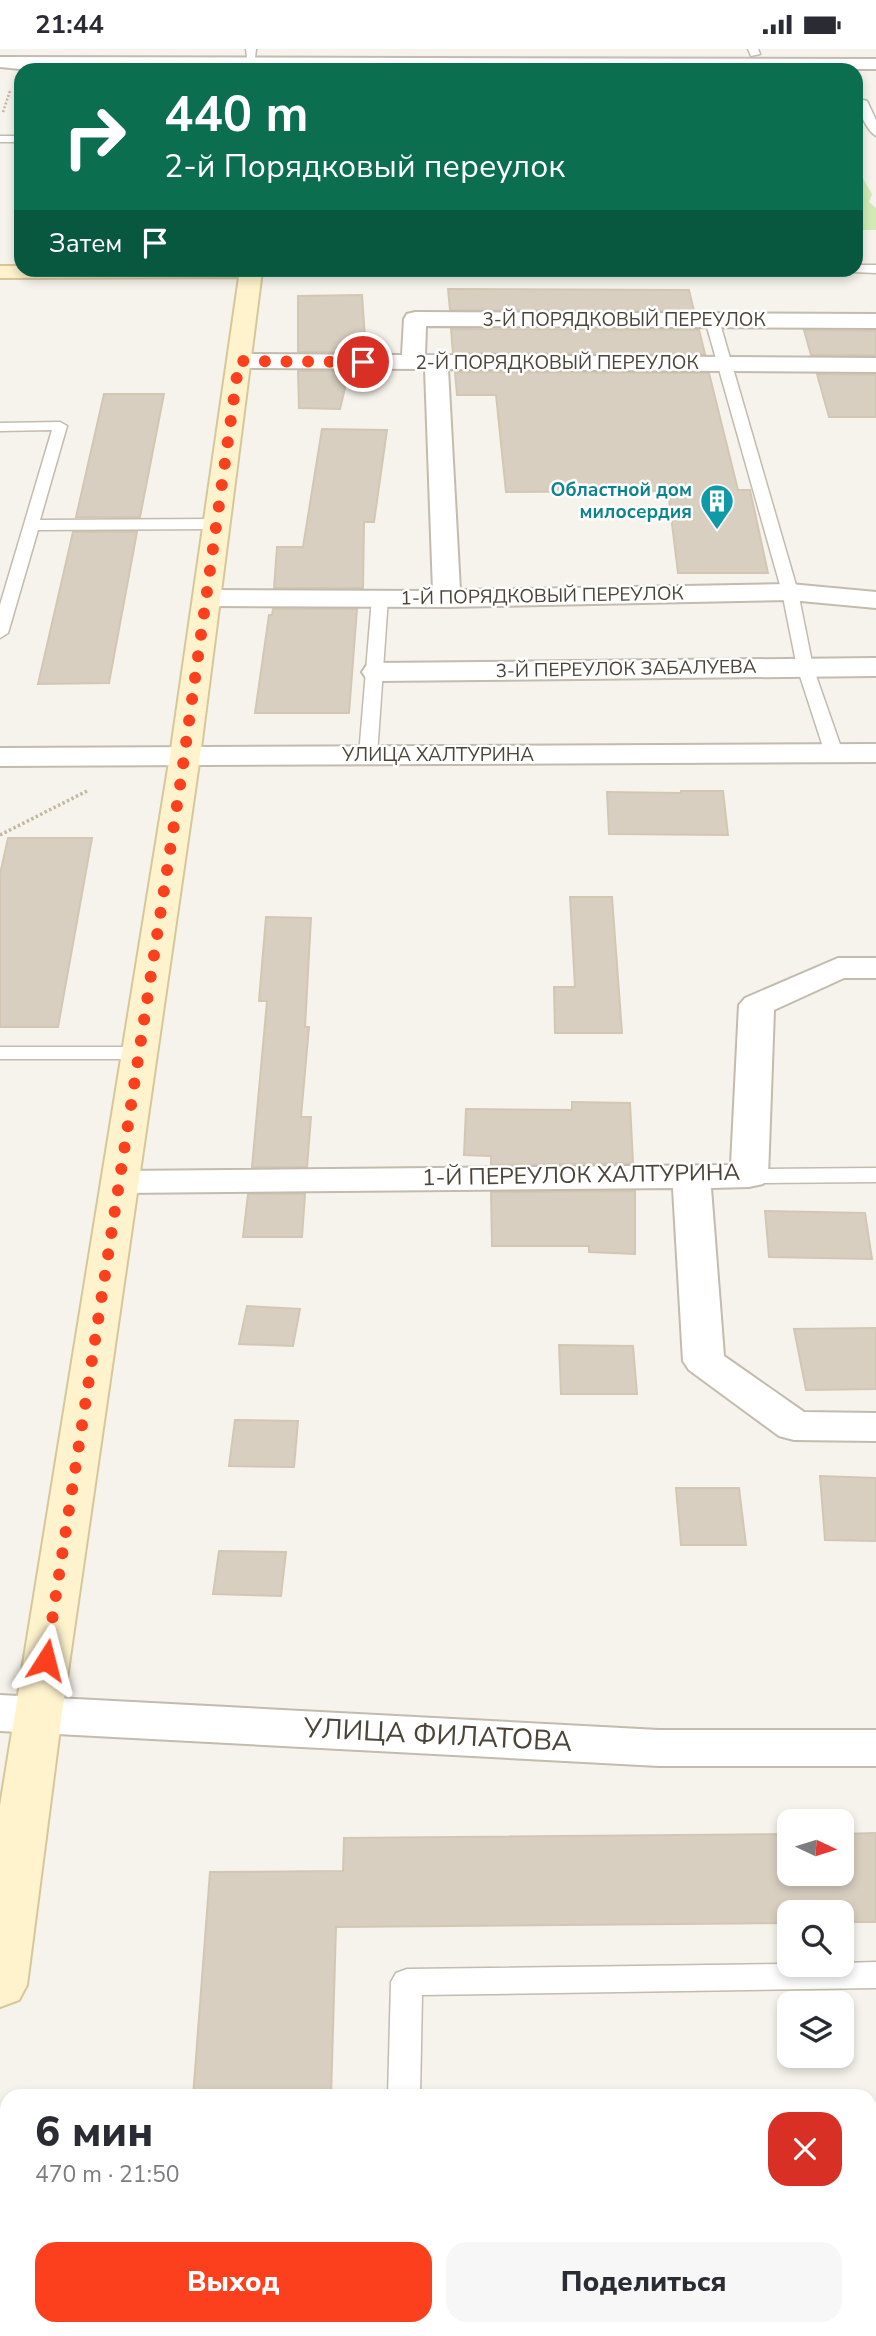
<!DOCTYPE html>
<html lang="ru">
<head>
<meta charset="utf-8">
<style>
	body { margin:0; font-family:"Nunito Sans",sans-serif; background:#f7f7f7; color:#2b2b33; height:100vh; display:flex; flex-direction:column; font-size:26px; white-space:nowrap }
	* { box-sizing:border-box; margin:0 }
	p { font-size:23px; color:#7c7c81 }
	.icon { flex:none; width:38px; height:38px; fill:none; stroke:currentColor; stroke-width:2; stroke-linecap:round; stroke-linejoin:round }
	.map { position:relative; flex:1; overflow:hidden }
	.side { position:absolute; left:0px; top:2040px; width:877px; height:247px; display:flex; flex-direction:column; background:#fff; border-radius:21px 21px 0 0; box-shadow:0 4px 10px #0003 }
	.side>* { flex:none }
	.top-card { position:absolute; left:14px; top:14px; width:849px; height:214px; border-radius:21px; box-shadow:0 4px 10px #0003; background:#0b6e4f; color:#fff; overflow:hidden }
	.needle { width:46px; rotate:94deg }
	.buttons { position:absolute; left:777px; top:1760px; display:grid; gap:14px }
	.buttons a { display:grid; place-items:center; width:77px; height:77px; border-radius:14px; background:#fff; box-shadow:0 4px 10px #0003; font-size:35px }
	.pin { position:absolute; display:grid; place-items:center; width:60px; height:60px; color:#fff; margin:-30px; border:4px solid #fff; border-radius:50%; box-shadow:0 2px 7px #0007 }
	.me { position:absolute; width:77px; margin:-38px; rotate:9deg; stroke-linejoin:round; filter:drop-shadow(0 0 5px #0008) }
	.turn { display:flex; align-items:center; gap:24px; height:147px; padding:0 35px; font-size:32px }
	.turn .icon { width:91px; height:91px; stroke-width:2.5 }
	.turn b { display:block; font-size:49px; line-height:60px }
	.then { display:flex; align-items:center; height:66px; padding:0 35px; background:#0003; gap:14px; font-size:26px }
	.round { display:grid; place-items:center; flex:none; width:74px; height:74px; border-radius:21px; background:#f7f7f7 }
	.headline { display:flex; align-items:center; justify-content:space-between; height:119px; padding:0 35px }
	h1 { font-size:42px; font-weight:800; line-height:52px }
	.primary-button { display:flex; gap:14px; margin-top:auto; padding:14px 35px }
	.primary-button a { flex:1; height:80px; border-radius:21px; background:#fc3f1d; color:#fff; font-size:28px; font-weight:800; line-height:80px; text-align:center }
	.primary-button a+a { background:#f7f7f7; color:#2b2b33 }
	.status { display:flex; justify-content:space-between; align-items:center; height:49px; padding:0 35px; background:#fff; direction:ltr }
	.status svg { height:19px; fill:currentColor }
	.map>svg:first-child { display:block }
</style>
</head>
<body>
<div class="status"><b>21:44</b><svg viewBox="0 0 49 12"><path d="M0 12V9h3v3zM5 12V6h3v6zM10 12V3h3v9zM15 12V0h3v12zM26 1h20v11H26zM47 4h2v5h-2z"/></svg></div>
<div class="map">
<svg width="876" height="2287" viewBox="0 0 876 2287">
	<rect width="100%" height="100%" fill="#f6f3ec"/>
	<polygon fill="#d2eab5" points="856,126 861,126 872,145 869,153 876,159 876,181 856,181"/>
	<g fill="#d8cfc1" stroke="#d3c7b4" stroke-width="2">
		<polygon points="448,240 689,241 694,262 450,261"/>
		<polygon points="362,246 366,303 298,303 298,247"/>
		<polygon points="451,280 699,281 705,305 453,304"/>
		<polygon points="804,281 876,282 876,306 811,306"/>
		<polygon points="298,322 349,322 340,360 299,359"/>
		<polygon points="455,323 709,324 738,441 750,441 768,524 678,524 668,442 506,443 496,346 457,346"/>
		<polygon points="817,325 876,326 876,368 829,368"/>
		<polygon points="104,345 164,345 140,468 76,468"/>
		<polygon points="322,380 387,381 374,473 364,473 363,539 274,539 277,498 303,498"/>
		<polygon points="73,483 137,483 109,634 38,635"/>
		<polygon points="273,560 357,560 349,664 255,664 269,566 272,566"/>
		<polygon points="681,742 723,742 728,786 609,785 607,743 681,744"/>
		<polygon points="8,789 92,789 58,978 0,978 0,825"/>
		<polygon points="570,848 612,848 622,984 555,984 554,938 575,938"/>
		<polygon points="266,868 311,869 305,978 309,978 301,1068 311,1068 307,1118 252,1118 267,952 259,952"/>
		<polygon points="572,1053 630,1054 633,1114 491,1116 491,1107 464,1106 466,1060 572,1061"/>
		<polygon points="635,1142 635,1205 589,1203 589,1197 492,1197 491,1143"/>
		<polygon points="248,1145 305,1145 302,1188 243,1188"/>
		<polygon points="765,1162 865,1164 872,1210 769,1208"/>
		<polygon points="247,1257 300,1260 293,1297 239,1295"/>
		<polygon points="876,1279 876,1340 806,1341 794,1280"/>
		<polygon points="559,1296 633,1297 637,1345 561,1345"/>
		<polygon points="235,1371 298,1372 294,1418 229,1417"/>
		<polygon points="820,1427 876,1429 876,1492 825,1491"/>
		<polygon points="676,1439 739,1439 746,1496 681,1496"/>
		<polygon points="219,1502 286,1503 281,1547 213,1545"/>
		<polygon points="876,1784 876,1873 842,1873 842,1864 789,1864 789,1874 336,1878 331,2048 193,2048 210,1823 343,1822 344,1789 789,1785 789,1825 842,1825 842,1785"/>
	</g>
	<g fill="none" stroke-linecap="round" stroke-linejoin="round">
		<g stroke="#c2bbae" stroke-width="3">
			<g id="lane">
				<polygon points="246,0 256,0 255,9 247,9"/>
				<polygon points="748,0 758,0 760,5 751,7"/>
				<path d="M856,49L867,52L876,71V87C867,82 856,58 856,49Z"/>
				<rect x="0" y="87" width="21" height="6"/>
				<polygon points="856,216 876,216 876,224 852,223 850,220 856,220"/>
				<polygon points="244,220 503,220 497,224 250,224"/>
				<polygon points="712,267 719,271 798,543 813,618 843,704 840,708 828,708 825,704 797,618 782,543 705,271"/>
				<polygon points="60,373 67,377 40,471 216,470 224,475 216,480 38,481 8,584 0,589 0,556 52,381 0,382 0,374"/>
				<polygon points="380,544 388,549 377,706 368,711 359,706 372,549"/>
				<polygon points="0,998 139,998 147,999 150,1004 147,1009 139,1010 0,1010"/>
				<polygon points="876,1119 876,1133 749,1134 741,1132 738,1127 741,1122 749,1120"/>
				<polygon points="876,1913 876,1939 422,1946 420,2048 388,2048 391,1933 396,1924 407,1920 789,1915 842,1916 842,1914"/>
				<rect x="380" y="2280" width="36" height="7"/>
			</g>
		</g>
		<g stroke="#c2bbae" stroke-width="4">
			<g id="street">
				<polygon points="0,8 876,10 876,20 20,20 0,18"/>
				<polygon points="415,263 876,265 876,279 426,277 425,306 876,309 876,323 448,320 460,541 790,535 876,543 876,559 790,551 447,558 208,557 198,555 194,549 198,543 208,541 433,542 425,320 239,319 231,317 227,312 231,307 239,305 402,306 404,270 407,265"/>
				<polygon points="876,609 876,627 376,632 366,629 362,623 366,617 376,614"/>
				<polygon points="876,695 876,713 0,717 0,699"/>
				<polygon points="838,909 876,909 876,929 844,929 774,961 768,1127 763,1135 749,1138 711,1139 724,1307 804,1363 876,1364 876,1392 794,1391 779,1387 689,1321 683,1312 673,1139 120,1144 106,1141 101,1133 106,1125 120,1122 731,1116 739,956 745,949"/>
				<polygon points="0,1646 659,1681 876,1681 876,1717 659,1717 0,1682"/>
			</g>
		</g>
		<g stroke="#d6c79b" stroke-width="4">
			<polygon id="secondary" points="0,217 21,217 21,220 262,222 200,707 62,1664 27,1936 19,1951 0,1958 0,1757 170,707 239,228 0,229"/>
		</g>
		<polyline stroke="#c4b79f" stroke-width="2.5" stroke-dasharray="2 2" stroke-linecap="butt" points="3,63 10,42"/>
		<polyline stroke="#c4b79f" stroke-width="3.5" stroke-dasharray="2.5 2.5" stroke-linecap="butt" points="0,786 87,742"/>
		<use href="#lane" fill="#fff" fill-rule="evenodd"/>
		<use href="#street" fill="#fff" fill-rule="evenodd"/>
		<use href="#secondary" fill="#fff3cd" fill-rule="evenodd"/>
	</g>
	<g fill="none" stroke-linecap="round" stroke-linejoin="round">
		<polyline stroke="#fc3f1d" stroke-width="12" stroke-dasharray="0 21.6" points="46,1611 181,730 239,312 363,313"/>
	</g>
	<defs>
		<g id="building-pin" transform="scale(1.75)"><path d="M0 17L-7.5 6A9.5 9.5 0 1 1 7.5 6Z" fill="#0f9aa8" stroke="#fff"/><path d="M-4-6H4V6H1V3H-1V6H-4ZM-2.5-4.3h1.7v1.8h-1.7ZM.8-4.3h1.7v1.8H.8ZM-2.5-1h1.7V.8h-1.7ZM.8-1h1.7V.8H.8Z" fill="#fff"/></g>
	</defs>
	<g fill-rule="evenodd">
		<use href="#building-pin" x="717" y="452"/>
	</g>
	<g text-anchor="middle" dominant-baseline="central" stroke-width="5" stroke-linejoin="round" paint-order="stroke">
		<g font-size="19" fill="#4b4439" stroke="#fff">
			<text x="624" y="271">3-Й ПОРЯДКОВЫЙ ПЕРЕУЛОК</text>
			<text x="557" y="314">2-Й ПОРЯДКОВЫЙ ПЕРЕУЛОК</text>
			<text transform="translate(542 547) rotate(-1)">1-Й ПОРЯДКОВЫЙ ПЕРЕУЛОК</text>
			<text transform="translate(626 620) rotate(-1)">3-Й ПЕРЕУЛОК ЗАБАЛУЕВА</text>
			<text x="438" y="706">УЛИЦА ХАЛТУРИНА</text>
		</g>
		<g font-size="19" font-weight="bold" fill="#0d838f" stroke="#fff" text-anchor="end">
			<text x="692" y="441">Областной дом<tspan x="692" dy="22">милосердия</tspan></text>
		</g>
		<g font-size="23" fill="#4b4439" stroke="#fff">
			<text transform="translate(581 1126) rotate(-1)">1-Й ПЕРЕУЛОК ХАЛТУРИНА</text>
		</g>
		<g font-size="28" fill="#4b4439" stroke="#fff">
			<text transform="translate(438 1686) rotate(3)">УЛИЦА ФИЛАТОВА</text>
		</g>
	</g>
</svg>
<div class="buttons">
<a><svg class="needle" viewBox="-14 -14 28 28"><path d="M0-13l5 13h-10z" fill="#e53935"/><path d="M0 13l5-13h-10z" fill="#7c7c81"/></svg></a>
<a><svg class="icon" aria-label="search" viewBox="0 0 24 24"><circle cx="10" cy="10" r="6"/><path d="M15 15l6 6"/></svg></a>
<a><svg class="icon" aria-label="layers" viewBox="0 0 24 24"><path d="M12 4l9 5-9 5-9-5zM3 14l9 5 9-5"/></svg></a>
</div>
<div class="pin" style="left:363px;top:313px;background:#d93025"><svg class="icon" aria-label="arrive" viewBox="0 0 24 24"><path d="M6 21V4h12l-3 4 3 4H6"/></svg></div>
<svg class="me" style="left:46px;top:1611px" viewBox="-20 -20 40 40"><path d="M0-17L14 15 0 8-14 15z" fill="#fc3f1d" stroke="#fff" stroke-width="4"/></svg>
<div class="top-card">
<div class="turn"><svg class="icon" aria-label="right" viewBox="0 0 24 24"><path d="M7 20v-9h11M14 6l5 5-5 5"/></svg><div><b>440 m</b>2-й Порядковый переулок</div></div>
<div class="then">Затем<svg class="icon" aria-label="arrive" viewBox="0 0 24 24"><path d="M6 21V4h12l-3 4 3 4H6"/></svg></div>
</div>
<section class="side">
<div class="headline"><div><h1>6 мин</h1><p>470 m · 21:50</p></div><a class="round" style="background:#d93025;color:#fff"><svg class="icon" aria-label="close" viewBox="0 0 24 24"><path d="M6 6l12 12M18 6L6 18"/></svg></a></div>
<div class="primary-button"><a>Выход</a><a>Поделиться</a></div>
</section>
</div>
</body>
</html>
